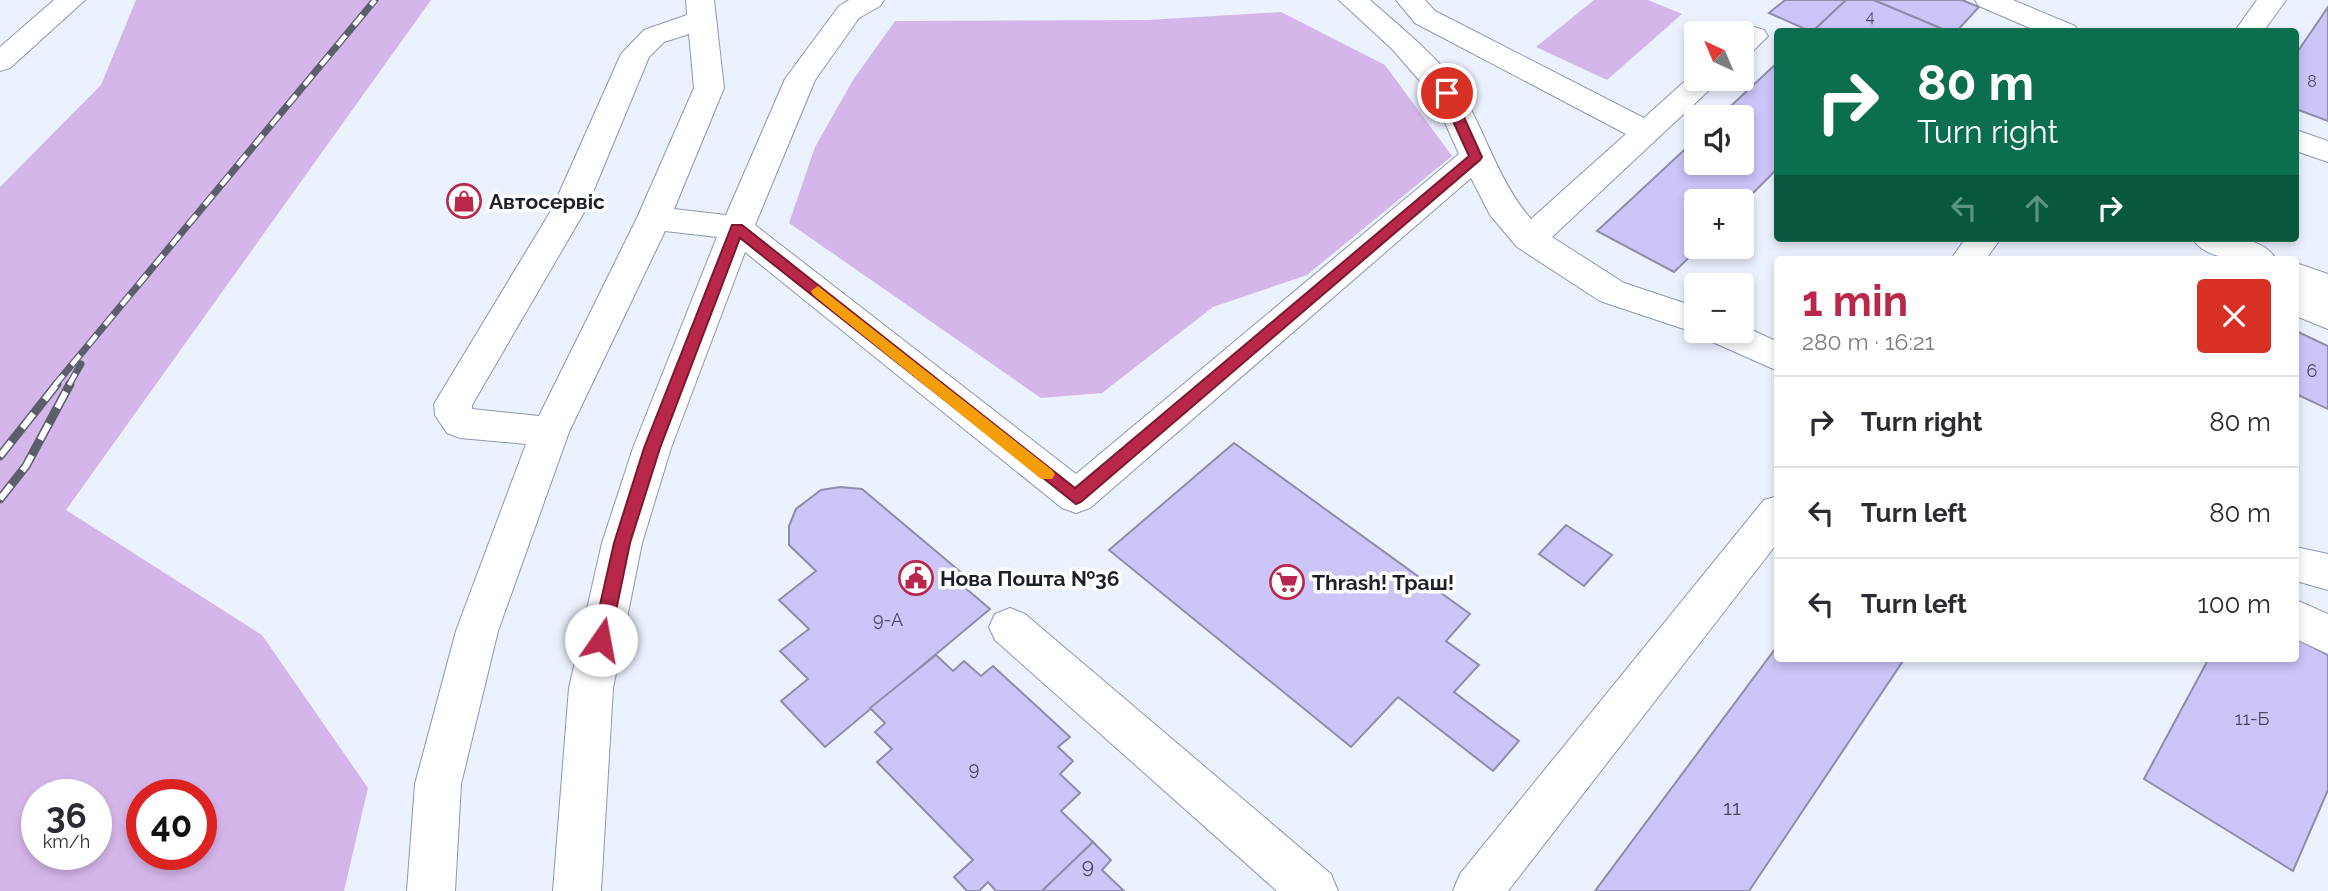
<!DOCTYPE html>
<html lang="en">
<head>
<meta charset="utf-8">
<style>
	body { margin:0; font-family:Raleway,sans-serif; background:#f7f7f7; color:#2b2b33; height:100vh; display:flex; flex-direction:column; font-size:26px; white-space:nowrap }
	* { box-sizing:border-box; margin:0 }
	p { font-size:23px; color:#7c7c81 }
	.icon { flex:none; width:38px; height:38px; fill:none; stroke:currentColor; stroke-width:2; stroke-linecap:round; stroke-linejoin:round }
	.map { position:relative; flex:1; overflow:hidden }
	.sheet { position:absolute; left:1774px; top:256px; width:525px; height:406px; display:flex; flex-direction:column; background:#fff; border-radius:7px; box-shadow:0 4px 10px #0003 }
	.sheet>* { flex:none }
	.top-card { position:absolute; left:1774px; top:28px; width:525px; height:214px; border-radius:7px; box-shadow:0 4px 10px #0003; background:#0b6e4f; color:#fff; overflow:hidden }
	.needle { width:46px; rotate:316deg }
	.fabs { position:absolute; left:1684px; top:21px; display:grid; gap:14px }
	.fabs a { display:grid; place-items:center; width:70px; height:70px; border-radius:7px; background:#fff; box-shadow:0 4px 10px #0003; font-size:35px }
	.speed { position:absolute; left:21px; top:779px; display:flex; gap:14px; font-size:35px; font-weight:700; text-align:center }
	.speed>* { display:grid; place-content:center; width:91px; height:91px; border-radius:50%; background:#fff; box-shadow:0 4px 10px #0003; line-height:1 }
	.speed small { font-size:18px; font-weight:400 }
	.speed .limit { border:10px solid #d22; background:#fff; color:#111 }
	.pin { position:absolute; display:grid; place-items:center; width:60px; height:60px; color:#fff; margin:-30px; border:4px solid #fff; border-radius:50%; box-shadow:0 2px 7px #0007 }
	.me { position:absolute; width:77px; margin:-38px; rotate:12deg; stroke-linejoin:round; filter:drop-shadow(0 0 5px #0008) }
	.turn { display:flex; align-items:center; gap:24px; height:147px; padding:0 28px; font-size:32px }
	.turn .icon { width:91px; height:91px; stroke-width:2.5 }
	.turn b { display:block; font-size:49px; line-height:60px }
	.lanes { display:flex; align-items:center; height:66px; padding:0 28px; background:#0003; justify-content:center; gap:35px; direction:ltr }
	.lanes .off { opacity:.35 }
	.round { display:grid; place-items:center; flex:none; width:74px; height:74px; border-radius:7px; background:#f7f7f7 }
	.head { display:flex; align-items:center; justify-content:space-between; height:119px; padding:0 28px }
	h1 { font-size:42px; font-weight:700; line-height:52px; color:#b9284a }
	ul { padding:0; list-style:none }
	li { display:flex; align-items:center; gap:21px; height:91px; padding:0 28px; border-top:2px solid #e1e1e2 }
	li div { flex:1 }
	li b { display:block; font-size:26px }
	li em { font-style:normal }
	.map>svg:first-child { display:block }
</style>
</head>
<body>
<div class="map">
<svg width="2328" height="891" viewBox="0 0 2328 891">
	<rect width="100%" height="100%" fill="#ecf1fe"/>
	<g fill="#d5b6ea" fill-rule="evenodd">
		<path d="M136,0H431L66,510L262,635L368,788L344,891H0V187L101,85ZM37,794H96V854H37ZM142,794H201V854H142Z"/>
		<polygon points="1594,0 1648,0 1682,14 1607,80 1536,47"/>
		<polygon points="1281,12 1385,65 1452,156 1307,275 1213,307 1102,393 1041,398 789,223 815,147 853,80 895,21 1148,20"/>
	</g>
	<g fill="#cbc5f8" stroke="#908caa" stroke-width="2">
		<polygon points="1785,0 1846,0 1812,32 1769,13"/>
		<polygon points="1846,0 1874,0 1950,32 1812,32"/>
		<polygon points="1874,0 1962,0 1979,7 1956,32 1950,32"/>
		<polygon points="2328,7 2328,121 2296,109 2296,54"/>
		<polygon points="1778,62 1778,168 1741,205 1741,201 1696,201 1696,247 1700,247 1674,272 1597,231 1696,139 1696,163 1741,163 1741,117 1719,117"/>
		<polygon points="2296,331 2328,346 2328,409 2296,394"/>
		<polygon points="1234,443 1470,614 1446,641 1479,665 1454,692 1519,741 1493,771 1398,697 1351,747 1109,550"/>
		<polygon points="840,487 862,489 963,574 956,580 990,609 825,747 781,701 808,679 780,651 809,629 779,600 816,571 789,545 789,526 796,509 821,490"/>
		<polygon points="1566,525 1612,555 1584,586 1539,554"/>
		<polygon points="2296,638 2328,655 2328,790 2293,871 2144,779 2209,658 2296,658"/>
		<polygon points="1778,645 1778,658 1905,658 1749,891 1595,891"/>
		<polygon points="936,655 953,671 964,661 981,676 993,666 1070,737 1058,747 1073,761 1060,774 1080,793 1061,811 1093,842 1042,891 996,891 988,882 979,891 967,891 954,877 973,860 877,762 892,749 875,732 885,723 870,708"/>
		<polygon points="1093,842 1111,860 1102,870 1124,891 1042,891"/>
	</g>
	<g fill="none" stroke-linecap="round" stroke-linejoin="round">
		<g stroke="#8d97b4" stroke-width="2">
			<g id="minor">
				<polygon points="54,0 85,0 10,68 0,71 0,47"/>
				<path d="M686,0H714L724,88L674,209L726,215L785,79L839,6L849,0H884L880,6L859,18L815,80L755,225L1076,474L1459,154L1433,96L1392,49L1339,0H1370C1397,24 1443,61 1461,91C1486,133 1498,181 1531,219L1626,134L1415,23L1396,0H1425L1435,11L1644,118L1695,72L1696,79H1721L1552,237L1624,283L1696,307V331H1741V325L1778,342V371L1708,340L1703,331L1696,333L1600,301L1517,247L1490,215L1471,178L1090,508L1076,513L1062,508L745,252L671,448L642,543L613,688L601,891H553L569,688L602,543L633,448L717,237L665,231L569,432L498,631L461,784L455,891H407L415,784L456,631L526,444L460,438L447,433L435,415L434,404L552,209L621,54L644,30L687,15ZM689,34L694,88L637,218L539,416L472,409V405L586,209L649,57L664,42Z"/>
				<polygon points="1975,0 2013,0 2075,26 2079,32 2039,32 1979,6"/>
				<polygon points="2257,0 2286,0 2263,32 2234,32"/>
				<polygon points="1754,27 1764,30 1768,36 1751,53 1741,56 1740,33"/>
				<polygon points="2296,130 2328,141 2328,162 2296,151"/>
				<polygon points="1966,238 2001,238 1986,259 1951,259"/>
				<path d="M2192,238C2219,238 2260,233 2276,259C2249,259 2208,264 2192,238Z"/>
				<polygon points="2296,263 2328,274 2328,329 2296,316 2296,297 2299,290 2296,288"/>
				<polygon points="1778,496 1778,542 1508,891 1453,891 1460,874 1764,500"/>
				<polygon points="2296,547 2328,554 2328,590 2296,581"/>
				<polygon points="2296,600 2328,614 2328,654 2296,639"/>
				<polygon points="1010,608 1025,614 1331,874 1338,891 1277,891 995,640 989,627 995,614"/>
			</g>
		</g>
		<use href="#minor" fill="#fff" fill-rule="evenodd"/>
		<g stroke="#5b5f6b" stroke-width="7">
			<g id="rail-far1">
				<polyline points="55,385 375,0"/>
				<polyline points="69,385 81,364"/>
			</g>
		</g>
		<g stroke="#5b5f6b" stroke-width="9">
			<g id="rail">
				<polyline points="0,456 57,384"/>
				<polyline points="0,499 26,466 70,384"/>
			</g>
		</g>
		<use href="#rail-far1" stroke="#fff" stroke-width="4.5" stroke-dasharray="13" stroke-linecap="butt"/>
		<use href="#rail" stroke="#fff" stroke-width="6" stroke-dasharray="18" stroke-linecap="butt"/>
	</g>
	<polygon fill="#b9284a" stroke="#781a30" stroke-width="2" points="1447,89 1453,93 1482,157 1480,160 1081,502 1076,504 740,238 660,448 630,543 610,640 607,645 601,648 595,645 592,640 614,543 644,448 732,225 742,225 1075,488 1469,156 1440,93"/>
	<polygon fill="#f59e0b" points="818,286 1052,470 1055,474 1052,479 1041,479 813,295 811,291"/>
	<defs>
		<g id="shop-ring" transform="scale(1.75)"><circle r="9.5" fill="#fff" stroke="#b9284a" stroke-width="1.5"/><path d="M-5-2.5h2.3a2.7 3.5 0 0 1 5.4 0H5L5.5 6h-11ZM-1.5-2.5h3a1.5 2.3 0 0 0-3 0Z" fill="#b9284a"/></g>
		<g id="civic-ring" transform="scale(1.75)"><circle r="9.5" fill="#fff" stroke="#b9284a" stroke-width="1.5"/><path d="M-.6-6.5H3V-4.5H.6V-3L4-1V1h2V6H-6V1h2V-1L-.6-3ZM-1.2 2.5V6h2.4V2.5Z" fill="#b9284a"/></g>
		<g id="supermarket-ring" transform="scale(1.75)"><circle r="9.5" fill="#fff" stroke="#b9284a" stroke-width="1.5"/><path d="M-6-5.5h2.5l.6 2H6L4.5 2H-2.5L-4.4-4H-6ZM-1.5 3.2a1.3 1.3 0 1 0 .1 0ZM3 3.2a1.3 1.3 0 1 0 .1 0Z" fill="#b9284a"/></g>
	</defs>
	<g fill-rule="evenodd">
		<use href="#shop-ring" x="464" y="201"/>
		<use href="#civic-ring" x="916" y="578"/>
		<use href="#supermarket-ring" x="1287" y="582"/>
	</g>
	<g text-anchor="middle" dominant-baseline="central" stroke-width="7" stroke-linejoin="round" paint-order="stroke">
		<g font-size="16" fill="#48495e">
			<text x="1870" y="16">4</text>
			<text x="2312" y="81">8</text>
		</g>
		<g font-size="18" fill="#48495e">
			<text x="2312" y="370">6</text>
			<text x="888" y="619">9-А</text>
			<text x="2252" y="718">11-Б</text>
			<text x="974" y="768">9</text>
		</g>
		<g font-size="21" font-weight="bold" fill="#1c202b" stroke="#fff" text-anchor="start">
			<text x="489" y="201">Автосервіс</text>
			<text x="940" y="578">Нова Пошта №36</text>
			<text x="1312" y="582">Thrash! Траш!</text>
		</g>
		<g font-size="21" fill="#48495e">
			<text x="1732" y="807">11</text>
			<text x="1088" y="865">9</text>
		</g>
	</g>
</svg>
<div class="fabs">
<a><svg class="needle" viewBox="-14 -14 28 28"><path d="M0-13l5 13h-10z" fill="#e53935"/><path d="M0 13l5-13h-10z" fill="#7c7c81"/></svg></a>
<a><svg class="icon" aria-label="sound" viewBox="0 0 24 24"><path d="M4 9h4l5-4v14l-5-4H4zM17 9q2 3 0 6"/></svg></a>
<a>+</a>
<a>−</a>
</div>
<div class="speed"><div>36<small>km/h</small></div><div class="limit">40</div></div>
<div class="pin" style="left:1447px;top:93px;background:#d93025"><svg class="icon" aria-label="arrive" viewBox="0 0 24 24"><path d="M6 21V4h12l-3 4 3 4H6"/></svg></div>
<svg class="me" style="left:601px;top:640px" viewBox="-20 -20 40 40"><circle r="19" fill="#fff"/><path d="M0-13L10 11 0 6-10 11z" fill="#b9284a"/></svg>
<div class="top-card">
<div class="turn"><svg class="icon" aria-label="right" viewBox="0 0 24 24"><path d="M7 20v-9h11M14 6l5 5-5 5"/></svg><div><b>80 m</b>Turn right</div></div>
<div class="lanes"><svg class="icon off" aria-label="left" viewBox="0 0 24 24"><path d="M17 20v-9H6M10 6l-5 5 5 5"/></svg><svg class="icon off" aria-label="ahead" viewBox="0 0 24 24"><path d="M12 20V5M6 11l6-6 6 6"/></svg><svg class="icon" aria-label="right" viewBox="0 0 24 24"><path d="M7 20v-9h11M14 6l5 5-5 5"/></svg></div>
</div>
<section class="sheet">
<div class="head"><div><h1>1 min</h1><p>280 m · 16:21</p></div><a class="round" style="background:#d93025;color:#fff"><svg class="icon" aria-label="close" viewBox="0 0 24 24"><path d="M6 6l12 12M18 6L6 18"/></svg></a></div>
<ul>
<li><svg class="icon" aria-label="right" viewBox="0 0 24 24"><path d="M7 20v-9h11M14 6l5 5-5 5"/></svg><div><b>Turn right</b></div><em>80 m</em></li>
<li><svg class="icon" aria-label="left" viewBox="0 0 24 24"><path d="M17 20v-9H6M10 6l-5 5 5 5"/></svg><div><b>Turn left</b></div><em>80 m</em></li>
<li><svg class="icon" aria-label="left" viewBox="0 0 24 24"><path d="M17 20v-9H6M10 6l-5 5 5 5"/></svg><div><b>Turn left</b></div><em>100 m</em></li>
</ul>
</section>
</div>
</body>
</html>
